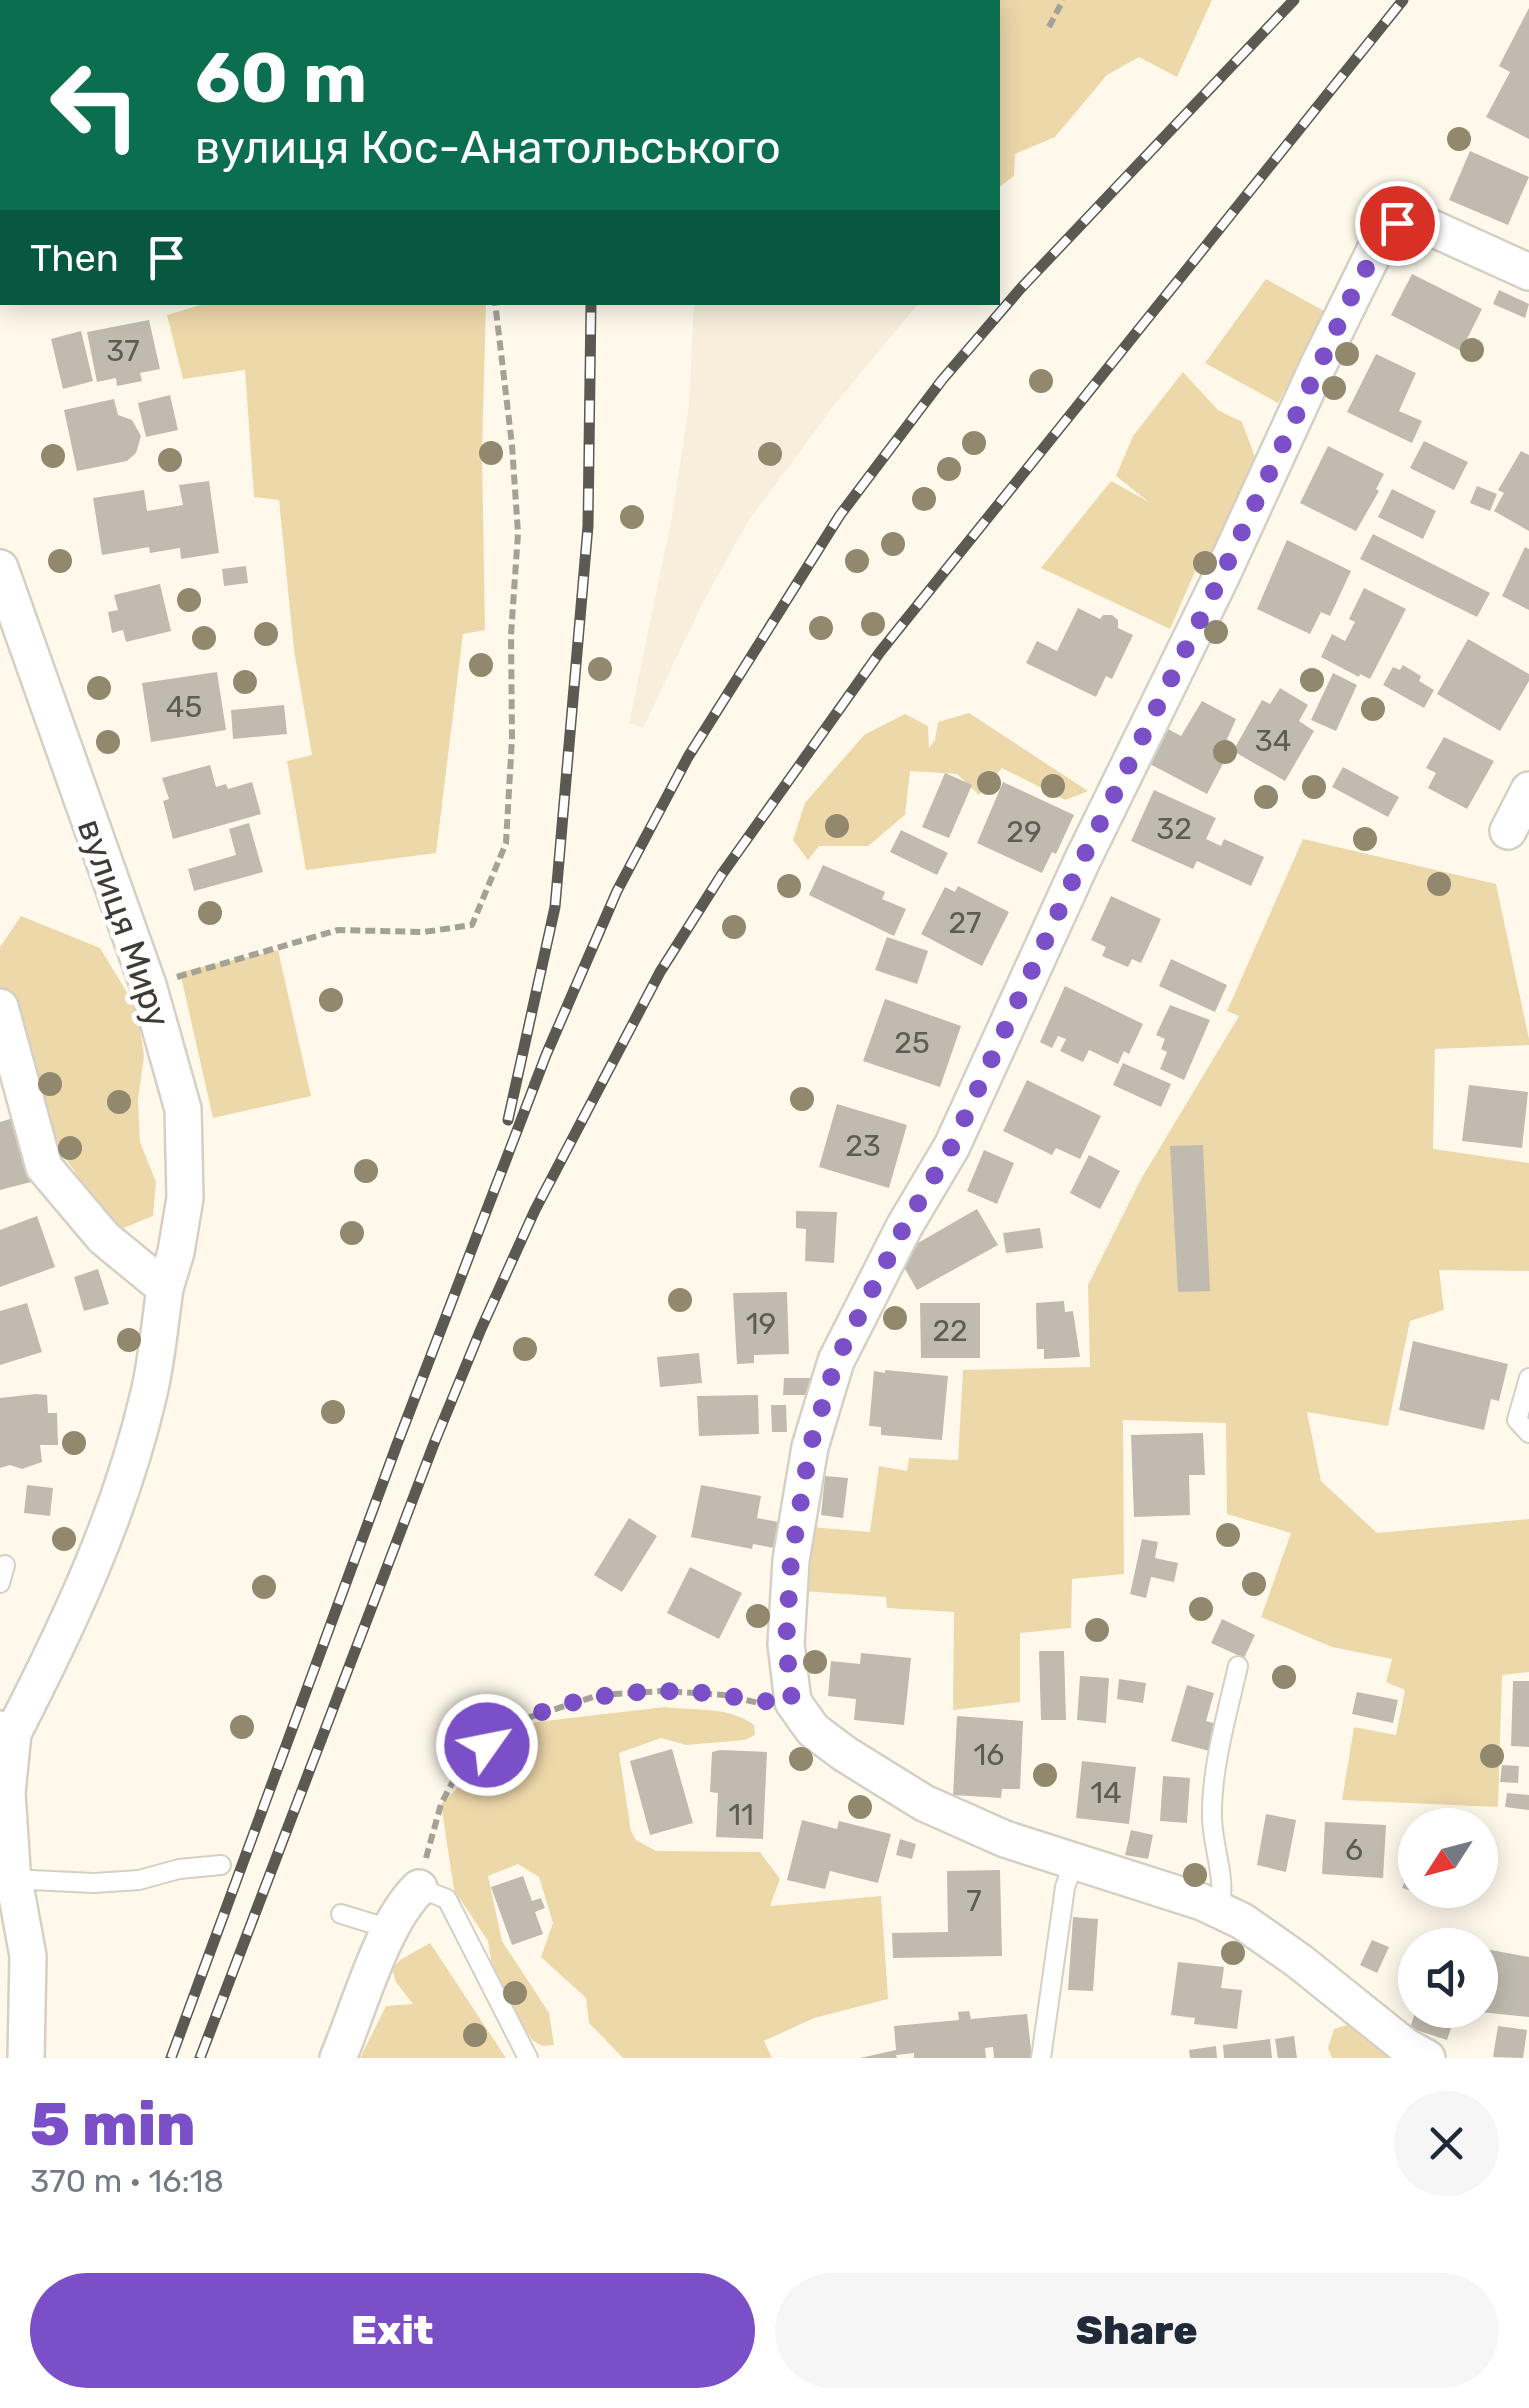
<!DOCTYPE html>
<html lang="en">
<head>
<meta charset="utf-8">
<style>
	body { margin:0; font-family:Rubik,sans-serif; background:#f6f6f7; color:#1f2937; height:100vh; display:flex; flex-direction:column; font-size:38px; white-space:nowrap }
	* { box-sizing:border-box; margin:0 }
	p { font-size:32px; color:#747a83 }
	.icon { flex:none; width:55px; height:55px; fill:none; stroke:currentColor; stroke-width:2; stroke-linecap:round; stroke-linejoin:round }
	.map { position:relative; height:2058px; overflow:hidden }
	.details { display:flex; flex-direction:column; background:#fff; flex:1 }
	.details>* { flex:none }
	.guide { position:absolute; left:0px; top:0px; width:1000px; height:305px; box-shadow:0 5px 25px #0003; background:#0b6e4f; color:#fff; overflow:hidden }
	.needle { width:65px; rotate:234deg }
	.buttons { position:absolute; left:1398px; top:1808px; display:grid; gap:20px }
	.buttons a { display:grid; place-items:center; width:100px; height:100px; border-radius:50%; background:#fff; box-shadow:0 5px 25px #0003; font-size:50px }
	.pin { position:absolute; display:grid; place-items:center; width:85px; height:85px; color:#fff; margin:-42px; border:5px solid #fff; border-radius:50%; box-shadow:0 2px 10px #0007 }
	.me { position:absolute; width:110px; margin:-55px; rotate:57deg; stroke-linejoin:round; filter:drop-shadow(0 0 8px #0008) }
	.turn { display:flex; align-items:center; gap:35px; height:210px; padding:0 30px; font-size:45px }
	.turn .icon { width:130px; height:130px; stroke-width:2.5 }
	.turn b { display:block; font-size:70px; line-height:85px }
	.then { display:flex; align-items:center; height:95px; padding:0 30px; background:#0003; gap:20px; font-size:38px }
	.round { display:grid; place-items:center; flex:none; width:105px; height:105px; border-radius:52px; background:#f6f6f7 }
	.head { display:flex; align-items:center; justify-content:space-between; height:170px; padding:0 30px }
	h1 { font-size:60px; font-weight:800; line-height:75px; color:#7a4fc7 }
	.primary-button { display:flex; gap:20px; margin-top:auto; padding:20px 30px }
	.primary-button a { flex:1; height:115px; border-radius:60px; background:#7a4fc7; color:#fff; font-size:40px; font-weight:800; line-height:115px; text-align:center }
	.primary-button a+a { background:#f6f6f7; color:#1f2937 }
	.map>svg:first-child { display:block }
</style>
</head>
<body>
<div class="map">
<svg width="1529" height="2058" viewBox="0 0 1529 2058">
	<rect width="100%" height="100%" fill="#fff9ec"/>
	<g fill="#f7eedb">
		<polygon points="696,0 947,0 696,2"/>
		<polygon points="694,303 919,303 835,404 749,520 703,602 643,728 629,723 672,517 689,405"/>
	</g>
	<g fill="#edd8aa">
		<rect x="181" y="0" width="304" height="2"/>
		<polygon points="986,0 1212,0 1177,77 1139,57 1107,75 1055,137 1015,154 1014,176 998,188 998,2 986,2"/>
		<polygon points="1266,279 1326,312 1278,403 1205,363"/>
		<polygon points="211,302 486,303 482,452 485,630 463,634 436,853 306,870 287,761 312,755 294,650 279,500 254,497 245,370 183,379 167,315"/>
		<polygon points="1183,372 1218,410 1242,422 1255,457 1206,575 1196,569 1170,629 1041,568 1111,481 1149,502 1116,476 1133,436"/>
		<polygon points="969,713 1088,791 1065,800 1002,768 979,795 957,774 910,771 905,815 868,846 819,846 808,860 793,840 805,803 864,735 905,714 928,726 929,748 935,740 938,722"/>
		<polygon points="1303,839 1496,884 1529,1039 1529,1045 1435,1049 1433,1149 1529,1163 1529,1271 1439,1270 1444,1310 1410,1321 1388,1426 1307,1412 1321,1481 1377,1533 1529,1519 1529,1672 1502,1675 1498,1807 1342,1800 1354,1727 1396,1735 1405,1690 1386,1682 1392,1659 1332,1647 1261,1617 1291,1533 1227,1514 1226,1423 1123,1420 1124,1574 1072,1579 1071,1628 1020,1633 1020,1702 953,1710 954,1612 887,1608 886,1597 802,1591 810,1527 870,1532 879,1466 907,1471 909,1458 958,1460 963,1370 1090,1367 1088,1285 1141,1179 1239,1016 1227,1011"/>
		<polygon points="21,916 100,948 137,1009 144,1056 138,1100 140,1142 156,1182 153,1216 121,1229 88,1209 78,1176 37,1119 0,1000 0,947"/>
		<polygon points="278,950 311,1096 213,1118 180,972"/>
		<path d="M665,1707C694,1711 730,1706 754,1725L755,1735L745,1740L686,1745L661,1738L619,1753L631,1831L636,1840L656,1851L760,1852L780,1879L770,1906L881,1896L888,1999L814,2018L764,2041L772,2058H623L589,2023L586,1998L541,1957L553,1923L539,1877L518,1864L488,1876L502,1941L549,2013L554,2045L542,2046L532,2040L494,1979L488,1941L454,1890L441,1804L496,1750L536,1722Z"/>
		<polygon points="430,1943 506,2058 360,2058 386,2006 413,2004 396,1982 392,1969 400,1960"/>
		<polygon points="1357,2022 1392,2058 1332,2058 1328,2048 1334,2029"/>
	</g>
	<g fill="#c1bbaf">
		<polygon points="1529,8 1529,139 1486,117 1510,72 1499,66"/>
		<polygon points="1470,151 1529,177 1508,225 1449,200"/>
		<polygon points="1412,274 1482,309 1461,351 1391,315"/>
		<polygon points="1499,290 1529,304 1525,318 1493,304"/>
		<polygon points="149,320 160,369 140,373 142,381 117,386 116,378 97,382 87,332"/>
		<polygon points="81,331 93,381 63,389 51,339"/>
		<polygon points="1376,354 1416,373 1399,411 1422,421 1412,443 1347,412"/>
		<polygon points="170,395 178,430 146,437 138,403"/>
		<polygon points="114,399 118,415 132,420 141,436 136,453 127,461 77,471 64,410"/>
		<polygon points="1424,441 1468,462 1454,490 1410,468"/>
		<polygon points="1328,446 1384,474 1376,489 1379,491 1356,531 1300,503"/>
		<polygon points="1521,451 1529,455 1529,531 1494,511 1504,493 1498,490"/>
		<polygon points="209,481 219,553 181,559 180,548 150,553 149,547 102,555 93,498 144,490 147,511 183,505 179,485"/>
		<polygon points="1477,486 1497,494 1490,511 1470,503"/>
		<polygon points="1392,489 1436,511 1423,539 1378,517"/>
		<polygon points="1373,534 1490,593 1477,617 1360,559"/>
		<polygon points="1287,540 1351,571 1330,616 1321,612 1310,634 1257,609"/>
		<polygon points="1525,547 1529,549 1529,610 1502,596"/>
		<polygon points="246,566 248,583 224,586 222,569"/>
		<polygon points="160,584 171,631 126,642 123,630 112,633 108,612 118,610 114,595"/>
		<polygon points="1364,588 1406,609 1370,679 1360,674 1359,677 1321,657 1332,634 1345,641 1355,622 1349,619"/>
		<polygon points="1078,608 1100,619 1103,615 1112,615 1118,620 1118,628 1133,635 1112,679 1106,676 1096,697 1026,663 1037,641 1057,651"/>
		<polygon points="1468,639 1529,674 1529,681 1500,731 1437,694"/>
		<polygon points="1403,665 1421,676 1419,681 1434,690 1424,708 1383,685 1393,667 1400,670"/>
		<polygon points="217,672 226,730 151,742 142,683"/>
		<polygon points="1333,673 1357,685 1336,731 1311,720"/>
		<polygon points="1280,688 1308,705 1299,721 1314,731 1285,781 1233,751 1262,700 1270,704"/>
		<polygon points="1202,701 1236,719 1220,755 1226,758 1207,794 1148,763 1166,728 1181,736"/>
		<polygon points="284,705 287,734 233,739 231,710"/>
		<polygon points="1444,737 1494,761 1467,809 1428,788 1436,773 1426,768"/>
		<polygon points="210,765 216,787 226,784 228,789 252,782 261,814 173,839 163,801 169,799 162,778"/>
		<polygon points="1343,767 1399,797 1388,817 1332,787"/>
		<polygon points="945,773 972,785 949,838 922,827"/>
		<polygon points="1003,782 1074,815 1056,854 1052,852 1042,873 977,843"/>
		<polygon points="1154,790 1216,818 1206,839 1221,846 1224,839 1264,857 1251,886 1197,861 1193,869 1131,841"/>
		<polygon points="249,823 263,872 194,891 188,869 236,855 229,829"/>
		<polygon points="901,830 948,853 937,875 890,852"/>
		<polygon points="823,865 885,892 882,899 906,909 894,936 809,895"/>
		<polygon points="958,886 1009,912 982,966 921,934 945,887 955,892"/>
		<polygon points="1111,896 1161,919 1141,963 1132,959 1128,967 1102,956 1106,947 1091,940"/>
		<polygon points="887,937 928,951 917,984 875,970"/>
		<polygon points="1171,959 1227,985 1215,1012 1159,986"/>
		<polygon points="1065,986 1143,1024 1129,1054 1124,1051 1118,1064 1089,1050 1083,1062 1060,1051 1066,1039 1058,1036 1052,1048 1040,1042"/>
		<polygon points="885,999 961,1026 940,1087 863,1061"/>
		<polygon points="1170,1005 1210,1020 1184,1080 1160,1069 1167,1052 1161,1049 1165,1039 1156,1035"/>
		<polygon points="1123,1063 1171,1084 1161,1107 1113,1085"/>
		<polygon points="1027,1080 1101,1116 1080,1159 1056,1148 1052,1155 1003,1131"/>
		<polygon points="1469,1085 1528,1092 1522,1148 1462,1141"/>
		<polygon points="837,1104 907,1125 889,1188 819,1167"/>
		<polygon points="13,1118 31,1182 0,1190 0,1122"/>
		<polygon points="1203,1145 1210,1291 1178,1292 1170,1146"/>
		<polygon points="984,1150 1014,1163 997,1204 967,1191"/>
		<polygon points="1089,1155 1120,1171 1100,1209 1070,1193"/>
		<polygon points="977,1209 998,1245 917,1290 897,1255"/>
		<polygon points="796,1211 837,1212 834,1263 805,1261 806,1229 796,1228"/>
		<polygon points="37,1216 55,1267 0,1287 0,1230"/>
		<polygon points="1040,1228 1043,1248 1006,1253 1003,1233"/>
		<polygon points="98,1269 109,1304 84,1311 74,1277"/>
		<polygon points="787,1292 789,1354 754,1355 754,1363 737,1364 733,1293"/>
		<polygon points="1064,1301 1065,1312 1073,1311 1080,1357 1044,1359 1044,1349 1037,1349 1036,1303"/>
		<polygon points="27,1303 42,1352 0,1365 0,1311"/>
		<polygon points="920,1303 980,1303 980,1358 921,1358"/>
		<polygon points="1413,1341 1508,1364 1499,1401 1491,1399 1484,1430 1399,1410"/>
		<polygon points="699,1353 702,1383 660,1387 657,1357"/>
		<polygon points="885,1370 948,1376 942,1440 881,1435 881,1427 869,1426 874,1371 885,1373"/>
		<polygon points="784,1378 815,1378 815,1395 783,1395"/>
		<polygon points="36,1394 47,1395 48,1413 57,1413 58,1445 40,1445 42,1462 22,1469 10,1465 0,1468 0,1398"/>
		<polygon points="758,1395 759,1434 699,1436 697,1396"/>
		<polygon points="771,1405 786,1405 787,1432 772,1432"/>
		<polygon points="1203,1433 1205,1475 1189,1475 1190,1515 1134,1517 1131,1435"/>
		<polygon points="825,1476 848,1478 843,1518 821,1515"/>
		<polygon points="27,1485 53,1488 50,1516 24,1513"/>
		<polygon points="701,1485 761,1496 757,1518 779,1522 774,1548 753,1544 752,1549 691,1537"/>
		<polygon points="629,1518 657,1536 622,1592 594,1575"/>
		<polygon points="1142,1539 1158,1542 1155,1558 1178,1563 1174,1582 1151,1577 1146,1598 1130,1594"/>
		<polygon points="690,1567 742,1593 719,1639 667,1613"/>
		<polygon points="1222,1619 1255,1635 1244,1658 1211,1643"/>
		<polygon points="1039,1651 1064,1651 1066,1720 1041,1720"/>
		<polygon points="861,1653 911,1658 904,1725 854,1720 856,1699 828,1696 831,1661 860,1664"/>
		<polygon points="1080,1676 1109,1678 1106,1723 1077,1720"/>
		<polygon points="1119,1679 1146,1683 1143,1703 1117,1699"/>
		<polygon points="1513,1681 1529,1681 1529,1747 1511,1746"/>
		<polygon points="1187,1685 1214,1693 1206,1721 1221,1725 1213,1752 1171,1741"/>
		<polygon points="1357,1692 1398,1700 1393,1723 1352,1714"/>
		<polygon points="957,1716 1023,1721 1020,1789 1002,1789 1001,1798 953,1795"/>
		<polygon points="672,1749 693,1823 650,1835 630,1761"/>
		<polygon points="720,1750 767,1752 763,1839 716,1837 718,1793 710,1792 712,1752"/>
		<polygon points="1082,1761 1136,1767 1129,1824 1076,1818"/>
		<polygon points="1502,1765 1519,1766 1518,1783 1500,1782"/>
		<polygon points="1163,1776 1190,1778 1187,1823 1160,1821"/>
		<polygon points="1507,1793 1529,1795 1529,1810 1505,1807"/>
		<polygon points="1266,1814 1296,1820 1286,1872 1257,1865"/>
		<polygon points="802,1820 837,1829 839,1821 891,1834 878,1883 830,1871 825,1889 787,1880"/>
		<polygon points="1325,1822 1386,1825 1383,1878 1322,1874"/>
		<polygon points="1131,1830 1153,1835 1148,1859 1125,1855"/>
		<polygon points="900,1839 916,1844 912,1859 896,1855"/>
		<polygon points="1415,1842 1415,1892 1402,1888 1405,1881 1402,1880"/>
		<polygon points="1000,1870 1002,1956 893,1958 892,1933 948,1932 947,1871"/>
		<polygon points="523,1876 532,1901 541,1898 545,1908 535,1912 543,1934 512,1945 491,1887"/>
		<polygon points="1073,1917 1098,1919 1093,1991 1068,1990"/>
		<polygon points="1372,1940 1389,1947 1377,1973 1360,1965"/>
		<polygon points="1480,1948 1529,1957 1529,2017 1480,2012 1484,1963 1480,1962"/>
		<polygon points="1178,1962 1224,1967 1221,1988 1242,1990 1237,2029 1194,2024 1195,2018 1171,2015"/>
		<polygon points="1416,2010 1457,2010 1447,2040 1410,2028"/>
		<polygon points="969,2011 971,2019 1027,2014 1032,2058 994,2058 993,2047 985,2048 986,2058 914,2058 914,2053 896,2055 897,2058 860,2058 896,2050 894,2026 959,2020 958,2012"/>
		<polygon points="1498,2026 1527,2030 1523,2058 1493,2057"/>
		<polygon points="1294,2036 1297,2058 1278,2058 1275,2039"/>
		<polygon points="1270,2039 1272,2058 1224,2058 1223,2045"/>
		<polygon points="1216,2046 1217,2058 1190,2058 1189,2050"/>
	</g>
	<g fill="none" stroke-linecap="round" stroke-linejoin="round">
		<g stroke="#d6d0c4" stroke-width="22">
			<g id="lane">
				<polyline points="1529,1378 1517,1420 1529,1433"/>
				<polyline points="0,1583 5,1565"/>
				<polyline points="31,1880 94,1883 139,1880 179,1869 221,1865"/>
				<polyline points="419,1888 447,1899 528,2058"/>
				<path d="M1219,1910C1227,1878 1213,1851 1212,1818C1211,1768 1227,1715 1238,1666"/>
				<polyline points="341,1914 390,1929"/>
				<polyline points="1041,2058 1065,1887 1074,1862"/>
			</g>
		</g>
		<g stroke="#d6d0c4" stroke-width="40">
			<g id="street">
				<polyline points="0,568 148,985 183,1109 185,1198 176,1252 165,1288"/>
				<polyline points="1508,831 1529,790"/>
				<path d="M0,1007L44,1167L104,1238L165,1288C160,1323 157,1359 149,1393C121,1514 69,1624 13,1733L0,1729"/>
				<polyline points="13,1733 7,1793 12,1869 28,1956 26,2058"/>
				<path d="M338,2058C359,2009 382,1923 419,1888"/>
				<polyline points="1427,2058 1405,2046 1299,1961 1242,1921 1202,1902 1005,1839 924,1803 845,1754 813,1730 793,1702 786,1644 791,1560 810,1447 836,1361 904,1227 952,1146 1082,861 1221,577 1317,368 1379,242 1397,223 1423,224 1529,272"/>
			</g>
		</g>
		<g stroke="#a5a197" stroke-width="6" stroke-dasharray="10 5" stroke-linecap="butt">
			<polyline points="499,0 499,2"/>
			<polyline points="1049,27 1063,0"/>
			<polyline points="177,977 338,930 424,932 472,925 506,843 512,738 511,635 518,533 512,445 495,302"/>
			<polyline points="426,1858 441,1804 460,1768 515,1722 599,1695 663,1691 724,1695 759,1703"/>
		</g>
		<use href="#lane" stroke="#fff" stroke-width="18"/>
		<use href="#street" stroke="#fff" stroke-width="35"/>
		<g stroke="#5c5852" stroke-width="11">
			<g id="rail">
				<polyline points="585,0 585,2"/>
				<polyline points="508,1120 555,907 588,526 591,302"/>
				<polyline points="171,2058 396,1447 546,1055 617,891 688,757 840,515 942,380 1021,288 1294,0"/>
				<polyline points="200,2058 435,1441 481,1329 535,1210 660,972 722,874 880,652 1403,0"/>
			</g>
		</g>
		<use href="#rail" stroke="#fff" stroke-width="8" stroke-dasharray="22" stroke-linecap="butt"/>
	</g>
	<g fill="#92886e">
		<circle cx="1459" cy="139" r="12"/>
		<circle cx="1472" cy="350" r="12"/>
		<circle cx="1347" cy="354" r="12"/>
		<circle cx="1041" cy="381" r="12"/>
		<circle cx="1334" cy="388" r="12"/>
		<circle cx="974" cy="443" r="12"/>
		<circle cx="491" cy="453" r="12"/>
		<circle cx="770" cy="454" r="12"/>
		<circle cx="53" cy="456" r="12"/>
		<circle cx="170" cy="460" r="12"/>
		<circle cx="949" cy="469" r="12"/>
		<circle cx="924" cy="499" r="12"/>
		<circle cx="632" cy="517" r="12"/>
		<circle cx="893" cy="544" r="12"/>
		<circle cx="60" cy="561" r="12"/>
		<circle cx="857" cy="561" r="12"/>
		<circle cx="1205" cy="563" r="12"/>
		<circle cx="189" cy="600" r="12"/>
		<circle cx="873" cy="624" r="12"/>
		<circle cx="821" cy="628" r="12"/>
		<circle cx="1216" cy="632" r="12"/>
		<circle cx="266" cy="634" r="12"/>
		<circle cx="204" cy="638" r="12"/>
		<circle cx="481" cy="665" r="12"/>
		<circle cx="600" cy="669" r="12"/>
		<circle cx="1312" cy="680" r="12"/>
		<circle cx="245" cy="682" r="12"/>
		<circle cx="99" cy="688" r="12"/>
		<circle cx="1373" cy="709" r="12"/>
		<circle cx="108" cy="742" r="12"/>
		<circle cx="1225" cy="752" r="12"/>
		<circle cx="989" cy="783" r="12"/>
		<circle cx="1053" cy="786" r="12"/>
		<circle cx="1314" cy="787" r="12"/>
		<circle cx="1266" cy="797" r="12"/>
		<circle cx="837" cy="826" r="12"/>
		<circle cx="1365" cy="839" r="12"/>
		<circle cx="1439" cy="884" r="12"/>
		<circle cx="789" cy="886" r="12"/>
		<circle cx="210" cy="913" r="12"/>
		<circle cx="734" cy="927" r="12"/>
		<circle cx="331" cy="1000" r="12"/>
		<circle cx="50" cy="1084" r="12"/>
		<circle cx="802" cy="1099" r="12"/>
		<circle cx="119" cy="1102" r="12"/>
		<circle cx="70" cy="1148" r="12"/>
		<circle cx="366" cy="1171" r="12"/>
		<circle cx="352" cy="1233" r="12"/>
		<circle cx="680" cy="1300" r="12"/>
		<circle cx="895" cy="1318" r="12"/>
		<circle cx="129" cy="1340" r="12"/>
		<circle cx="525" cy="1349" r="12"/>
		<circle cx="333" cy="1412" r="12"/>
		<circle cx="74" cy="1443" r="12"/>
		<circle cx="1228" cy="1535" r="12"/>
		<circle cx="64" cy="1539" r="12"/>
		<circle cx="1254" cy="1584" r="12"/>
		<circle cx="264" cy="1587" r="12"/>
		<circle cx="1201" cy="1609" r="12"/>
		<circle cx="758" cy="1616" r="12"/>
		<circle cx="1097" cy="1630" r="12"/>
		<circle cx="815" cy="1662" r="12"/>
		<circle cx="1284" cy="1677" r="12"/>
		<circle cx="242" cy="1727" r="12"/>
		<circle cx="1492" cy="1756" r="12"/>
		<circle cx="801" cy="1759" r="12"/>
		<circle cx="1045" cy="1775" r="12"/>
		<circle cx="860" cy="1807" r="12"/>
		<circle cx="1195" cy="1875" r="12"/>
		<circle cx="1233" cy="1953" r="12"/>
		<circle cx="515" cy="1993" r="12"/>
		<circle cx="475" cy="2035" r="12"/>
	</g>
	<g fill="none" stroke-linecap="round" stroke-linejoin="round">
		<path stroke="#7a4fc7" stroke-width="18" stroke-dasharray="0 32.4" d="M487,1745C497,1737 507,1727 518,1722C582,1692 655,1686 723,1695C748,1699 768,1703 792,1702L786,1644L791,1560L810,1447L836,1361L904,1227L952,1146L1082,860L1221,577L1353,293L1380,242L1397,223"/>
	</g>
	<g text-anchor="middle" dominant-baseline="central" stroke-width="10" stroke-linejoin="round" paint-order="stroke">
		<g font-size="30" fill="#605c55">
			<text x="123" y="351">37</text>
			<text x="184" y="707">45</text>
			<text x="1273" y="741">34</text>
			<text x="1174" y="829">32</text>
			<text x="1024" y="832">29</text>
			<text x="965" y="923">27</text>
			<text x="912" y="1043">25</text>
			<text x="863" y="1146">23</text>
			<text x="761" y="1324">19</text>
			<text x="950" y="1331">22</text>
			<text x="989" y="1755">16</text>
			<text x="1106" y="1793">14</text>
			<text x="741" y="1815">11</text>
			<text x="1354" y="1850">6</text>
			<text x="974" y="1901">7</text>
		</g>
		<g font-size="35" fill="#3f3c37" stroke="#fff">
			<text transform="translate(124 923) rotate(71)">вулиця Миру</text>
		</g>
	</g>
</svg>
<div class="buttons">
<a><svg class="needle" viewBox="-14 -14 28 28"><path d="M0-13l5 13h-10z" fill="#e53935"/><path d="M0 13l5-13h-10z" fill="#747a83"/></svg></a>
<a><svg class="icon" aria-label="sound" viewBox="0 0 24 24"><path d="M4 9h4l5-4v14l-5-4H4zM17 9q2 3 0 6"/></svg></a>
</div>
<div class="pin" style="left:1397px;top:223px;background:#d93025"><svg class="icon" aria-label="arrive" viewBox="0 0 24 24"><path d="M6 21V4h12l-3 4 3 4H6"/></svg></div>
<svg class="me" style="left:487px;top:1745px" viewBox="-20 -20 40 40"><circle r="17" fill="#7a4fc7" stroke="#fff" stroke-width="3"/><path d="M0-11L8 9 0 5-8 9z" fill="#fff"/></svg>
<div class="guide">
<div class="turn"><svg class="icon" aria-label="left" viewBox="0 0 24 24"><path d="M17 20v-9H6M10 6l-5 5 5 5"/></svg><div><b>60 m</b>вулиця Кос-Анатольського</div></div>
<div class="then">Then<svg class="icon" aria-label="arrive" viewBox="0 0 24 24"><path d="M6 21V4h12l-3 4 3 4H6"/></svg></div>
</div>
</div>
<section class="details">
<div class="head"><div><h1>5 min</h1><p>370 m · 16:18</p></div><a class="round"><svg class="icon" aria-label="close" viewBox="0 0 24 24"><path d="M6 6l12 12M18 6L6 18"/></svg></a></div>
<div class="primary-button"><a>Exit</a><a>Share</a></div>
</section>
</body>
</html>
